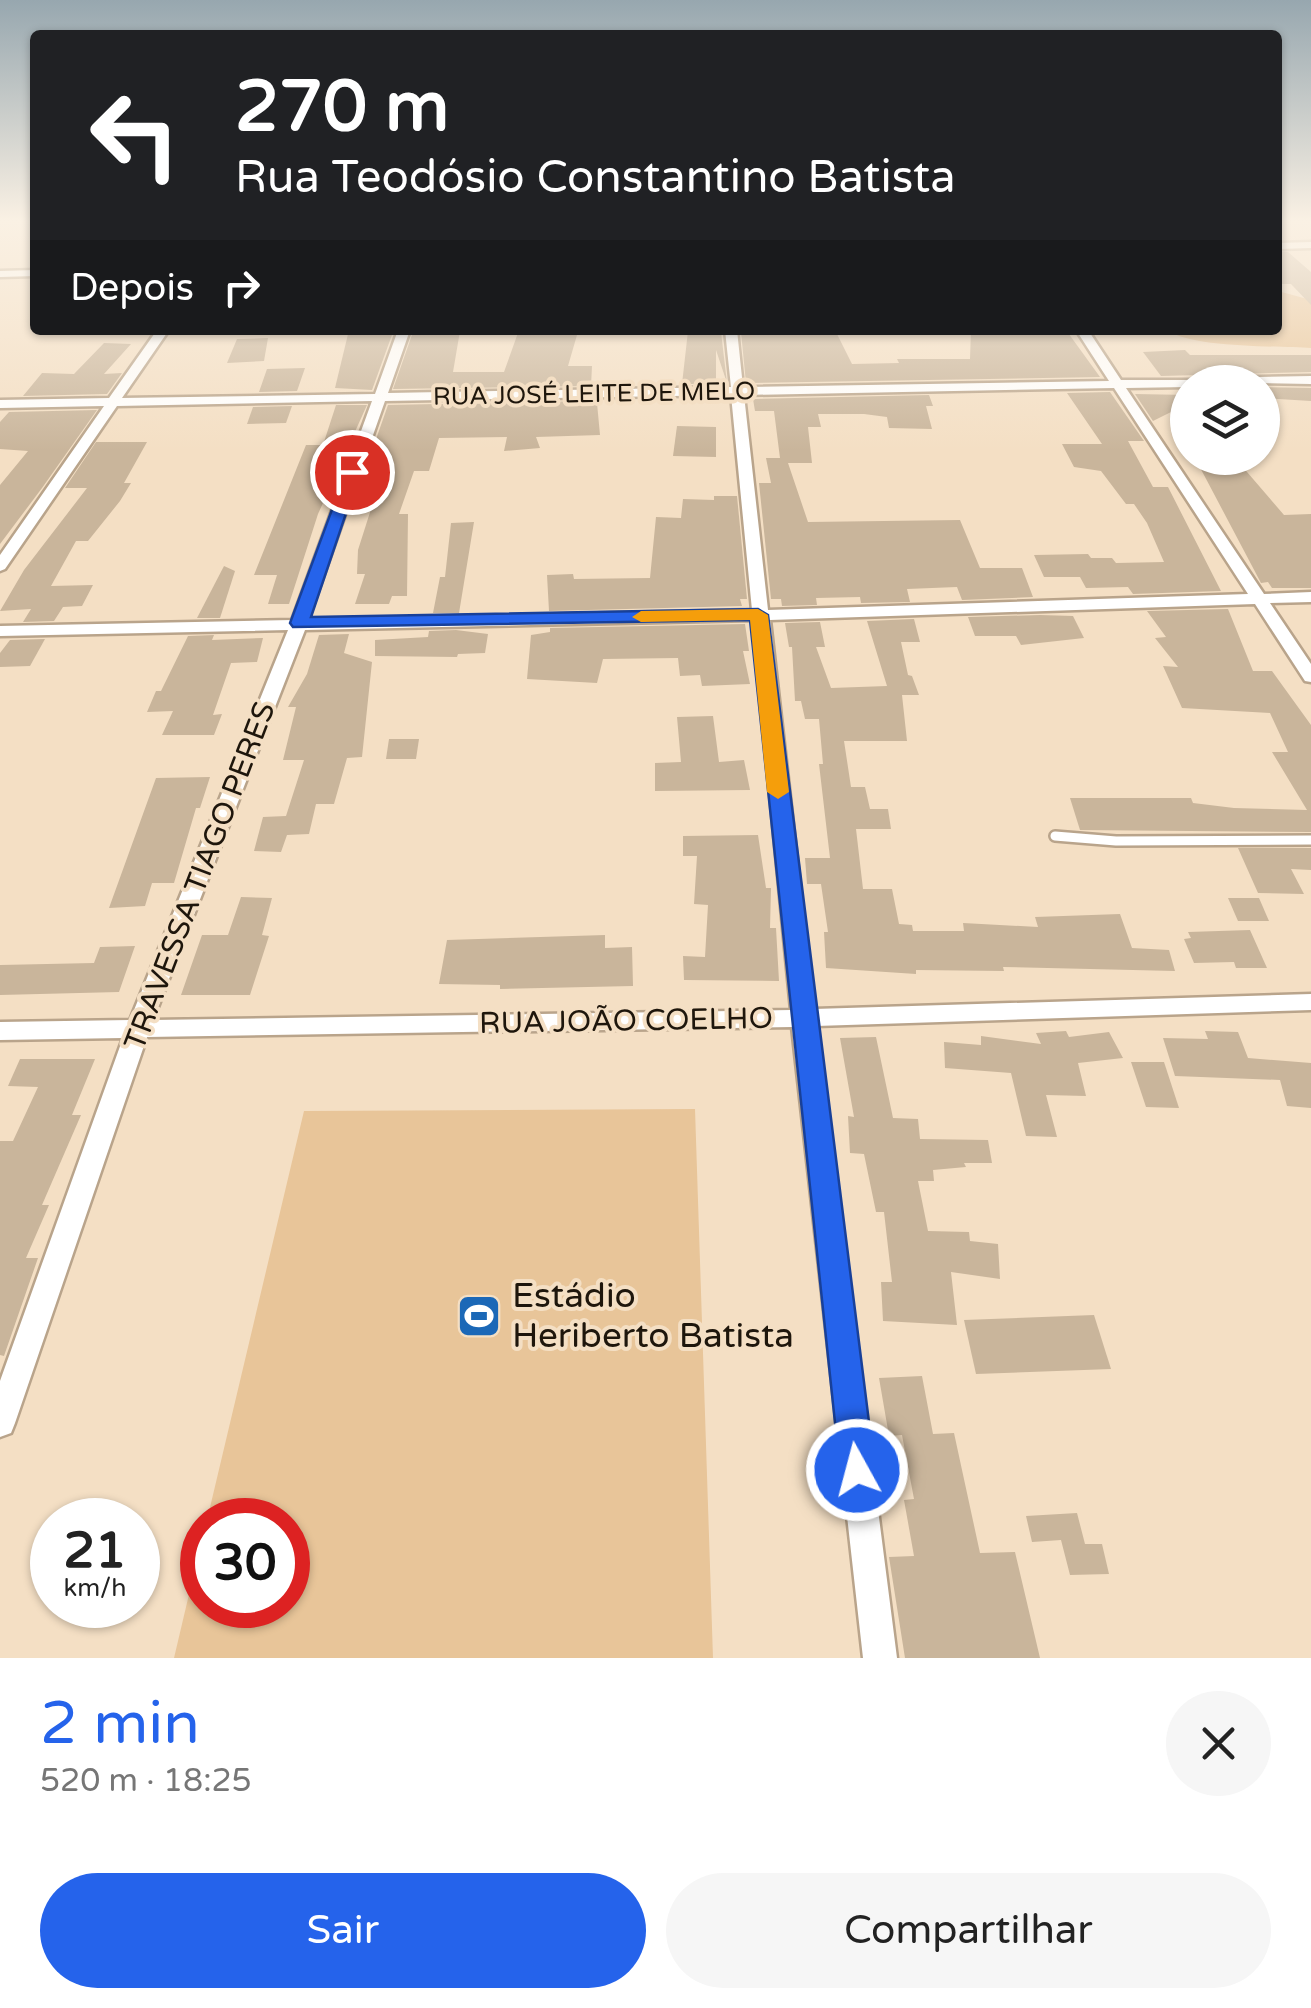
<!DOCTYPE html>
<html lang="pt">
<head>
<meta charset="utf-8">
<style>
	body { margin:0; font-family:"Varela Round",sans-serif; background:#f6f6f6; color:#222; height:100vh; display:flex; flex-direction:column; font-size:38px; white-space:nowrap }
	* { box-sizing:border-box; margin:0 }
	p { font-size:32px; color:#767676 }
	.icon { flex:none; width:55px; height:55px; fill:none; stroke:currentColor; stroke-width:2; stroke-linecap:round; stroke-linejoin:round }
	.map { position:relative; height:1658px; overflow:hidden }
	.details { display:flex; flex-direction:column; background:#fff; flex:1 }
	.details>* { flex:none }
	.hud { position:absolute; left:30px; top:30px; width:1252px; height:305px; border-radius:10px; box-shadow:0 2px 8px #0004; background:#202124; color:#fff; overflow:hidden }
	.fabs { position:absolute; left:1170px; top:365px; display:grid; gap:20px }
	.fabs a { display:grid; place-items:center; width:110px; height:110px; border-radius:50%; background:#fff; box-shadow:0 2px 8px #0004; font-size:50px }
	.speed { position:absolute; left:30px; top:1498px; display:flex; gap:20px; font-size:50px; font-weight:700; text-align:center }
	.speed>* { display:grid; place-content:center; width:130px; height:130px; border-radius:50%; background:#fff; box-shadow:0 2px 8px #0004; line-height:1 }
	.speed small { font-size:25px; font-weight:400 }
	.speed .limit { border:15px solid #d22; background:#fff; color:#111 }
	.pin { position:absolute; display:grid; place-items:center; width:85px; height:85px; color:#fff; margin:-42px; border:5px solid #fff; border-radius:50%; box-shadow:0 2px 10px #0007 }
	.me { position:absolute; width:110px; margin:-55px; rotate:353deg; stroke-linejoin:round; filter:drop-shadow(0 0 8px #0008) }
	.turn { display:flex; align-items:center; gap:35px; height:210px; padding:0 40px; font-size:45px }
	.turn .icon { width:130px; height:130px; stroke-width:2.5 }
	.turn b { display:block; font-size:70px; line-height:85px }
	.then { display:flex; align-items:center; height:95px; padding:0 40px; background:#0003; gap:20px; font-size:38px }
	.round { display:grid; place-items:center; flex:none; width:105px; height:105px; border-radius:52px; background:#f6f6f6 }
	.headline { display:flex; align-items:center; justify-content:space-between; height:170px; padding:0 40px }
	h1 { font-size:60px; font-weight:600; line-height:75px; color:#2563eb }
	.button { display:flex; gap:20px; margin-top:auto; padding:20px 40px }
	.button a { flex:1; height:115px; border-radius:60px; background:#2563eb; color:#fff; font-size:40px; font-weight:600; line-height:115px; text-align:center }
	.button a+a { background:#f6f6f6; color:#222 }
	.map>svg:first-child { display:block }
</style>
</head>
<body>
<div class="map">
<svg width="1311" height="1658" viewBox="0 0 1311 1658">
	<rect width="100%" height="100%" fill="#f4dfc4"/>
	<g fill="#e8c599">
		<path d="M1278,291L1311,300V348C1280,346 1189,348 1168,330H1278Z"/>
		<polygon points="695,1109 713,1658 174,1658 202,1539 202,1605 288,1605 288,1520 207,1520 304,1111"/>
	</g>
	<g fill="#c9b59b">
		<polygon points="1278,252 1288,252 1311,272 1311,305 1291,284 1278,284"/>
		<polygon points="349,330 393,332 372,390 335,388"/>
		<polygon points="519,330 574,330 577,335 568,366 592,366 591,386 393,389 413,332 460,331 453,372 504,372"/>
		<polygon points="751,330 835,330 852,364 899,363 897,359 970,359 971,330 1066,330 1100,377 746,383 741,332"/>
		<polygon points="688,331 721,332 727,383 716,350 716,384 682,384"/>
		<polygon points="268,338 264,361 227,363 237,339"/>
		<polygon points="104,343 131,344 104,374 122,373 107,394 23,396 42,373 74,374"/>
		<polygon points="1185,350 1190,355 1311,355 1311,372 1161,376 1143,352"/>
		<polygon points="305,368 297,391 259,392 267,369"/>
		<polygon points="1262,387 1311,388 1311,401 1262,398"/>
		<polygon points="1110,392 1144,441 1128,441 1153,487 1168,487 1221,591 1133,594 1128,587 1086,588 1080,577 1044,577 1034,555 1088,554 1091,558 1112,558 1116,563 1164,562 1147,523 1134,504 1126,504 1101,471 1074,467 1062,444 1102,444 1067,393"/>
		<polygon points="1135,394 1188,395 1188,444 1171,412 1153,421"/>
		<polygon points="929,395 933,406 926,406 932,429 889,428 887,417 864,414 818,414 821,427 808,427 812,463 788,463 808,522 960,520 980,568 1022,568 1033,597 962,600 957,587 907,589 910,602 861,603 860,597 816,598 817,605 782,606 781,599 771,599 759,483 771,483 766,458 780,458 774,411 755,411 753,399"/>
		<polygon points="589,401 597,403 600,435 536,437 540,448 504,451 507,437 439,438 429,471 414,471 399,514 408,514 407,596 392,596 389,604 355,604 365,574 357,574 358,550 386,462 368,462 388,405"/>
		<polygon points="336,405 367,405 318,514 289,604 268,604 277,575 254,575 306,445 323,445"/>
		<polygon points="292,406 286,423 247,424 253,407"/>
		<polygon points="97,410 42,488 0,544 0,485 28,451 0,449 0,422 9,412"/>
		<polygon points="677,426 716,427 716,457 673,456"/>
		<polygon points="96,442 147,442 124,483 131,483 120,501 88,541 76,541 51,586 93,585 82,606 63,607 54,621 23,622 31,609 0,611 24,570 87,488 65,488"/>
		<polygon points="1195,458 1215,458 1220,464 1241,465 1284,515 1311,514 1311,588 1272,588 1268,582 1261,583"/>
		<polygon points="714,496 737,496 747,599 740,599 742,606 549,611 547,575 573,574 574,579 650,578 656,517 681,518 683,499 714,500"/>
		<polygon points="474,522 459,613 433,613 440,577 445,577 451,523"/>
		<polygon points="224,566 235,571 220,618 197,618"/>
		<polygon points="1228,609 1253,671 1272,671 1311,725 1311,832 1080,830 1070,798 1191,798 1193,803 1234,808 1307,810 1272,752 1288,752 1270,713 1182,708 1163,666 1178,667 1155,638 1166,637 1147,611"/>
		<polygon points="1040,615 1073,616 1084,638 1021,645 1016,636 975,636 968,617"/>
		<polygon points="914,619 920,642 901,642 908,675 912,676 919,695 902,695 907,741 844,741 851,787 865,787 870,809 888,809 891,829 856,829 863,889 892,889 899,924 912,925 913,931 964,931 963,923 1038,927 1035,917 1120,914 1132,948 1169,950 1175,971 1003,967 1004,971 916,970 916,974 826,968 824,932 828,932 821,884 807,884 805,858 830,858 819,764 823,764 819,719 805,719 801,701 795,701 792,647 789,647 785,623 820,622 825,647 816,647 831,688 887,686 867,621"/>
		<polygon points="745,624 749,651 743,651 750,684 702,686 700,675 680,676 678,658 603,659 597,683 527,679 531,635 550,632 550,628"/>
		<polygon points="456,630 488,634 485,653 458,654 457,657 375,656 375,640 428,637 429,631"/>
		<polygon points="349,634 344,653 372,662 362,757 347,758 334,804 316,804 309,834 287,835 281,852 254,851 263,817 286,816 304,760 283,760 296,707 288,707 307,674 319,635"/>
		<polygon points="214,635 212,640 263,638 257,662 231,663 213,715 222,714 214,735 162,735 173,711 147,712 156,691 161,691 188,636"/>
		<polygon points="45,639 30,666 0,667 0,653 10,640"/>
		<polygon points="713,716 719,762 744,760 750,790 655,791 655,763 681,762 677,717"/>
		<polygon points="389,739 419,739 416,759 386,759"/>
		<polygon points="210,777 200,808 196,808 174,883 152,883 145,906 109,908 156,778"/>
		<polygon points="758,835 766,888 771,888 770,928 776,928 779,981 684,980 683,956 705,957 708,905 694,904 697,856 683,856 683,836"/>
		<polygon points="1238,848 1311,848 1311,870 1291,869 1304,894 1258,893"/>
		<polygon points="241,897 272,898 262,935 269,936 250,995 181,995 202,935 228,935"/>
		<polygon points="1228,898 1259,898 1269,921 1238,921"/>
		<polygon points="1250,930 1267,968 1236,968 1234,962 1194,963 1184,939 1191,938 1188,932"/>
		<polygon points="605,935 605,948 632,947 633,986 500,989 500,985 439,984 447,940"/>
		<polygon points="135,946 119,992 0,995 0,965 94,963 100,947"/>
		<polygon points="1066,1031 1069,1037 1109,1032 1123,1058 1078,1063 1086,1096 1046,1095 1057,1137 1026,1136 1011,1073 945,1068 944,1042 981,1045 981,1036 1041,1044 1036,1033"/>
		<polygon points="1205,1031 1238,1032 1248,1058 1311,1063 1311,1108 1287,1106 1280,1080 1175,1076 1163,1038 1208,1039"/>
		<polygon points="876,1037 893,1118 918,1119 920,1139 988,1140 992,1163 964,1163 966,1167 933,1170 934,1181 918,1181 928,1231 969,1232 970,1241 998,1244 1000,1279 951,1272 957,1325 883,1321 881,1282 892,1282 884,1212 876,1212 864,1154 850,1153 848,1116 854,1117 840,1038"/>
		<polygon points="20,1059 95,1059 72,1115 81,1115 42,1205 49,1205 26,1258 38,1258 4,1356 0,1355 0,1141 13,1141 38,1087 8,1086"/>
		<polygon points="1131,1062 1164,1062 1179,1108 1146,1107"/>
		<polygon points="1094,1315 1111,1369 976,1374 964,1320"/>
		<polygon points="922,1376 933,1434 954,1433 980,1553 1015,1552 1040,1658 905,1658 889,1557 914,1556 904,1500 914,1499 902,1435 889,1436 879,1378"/>
		<polygon points="1077,1513 1085,1544 1102,1544 1109,1574 1070,1575 1061,1540 1032,1542 1026,1516"/>
	</g>
	<g fill="none" stroke-linecap="round" stroke-linejoin="round">
		<g stroke="#b9a48b" stroke-width="14">
			<polyline id="service" points="1055,836 1116,841 1311,840"/>
		</g>
		<g stroke="#b9a48b" stroke-width="5">
			<g id="minor">
				<polygon points="1311,242 1311,248 1278,249 1278,243"/>
				<polygon points="35,270 35,276 0,277 0,271"/>
				<path d="M157,330H169L122,398L375,394L398,330H410L388,393L731,387L725,330H737L743,387L1109,381L1076,330H1088L1121,380H1192L1194,382H1188V387L1126,388L1264,594L1311,592V602L1270,603L1311,664V682L1305,681L1255,604L770,620L814,1009L1311,994V1010L816,1026L897,1658H863L792,1027L147,1037L15,1423L11,1433L0,1437V1381L123,1038L0,1040V1022L130,1020L288,630L0,636V626L292,620L372,401L117,406L5,569L0,571V555L104,406L0,408V400L109,398ZM1114,388L1248,594L768,610L744,395ZM731,395L752,610L308,620L385,401ZM753,620L791,1010L153,1020L305,630Z"/>
				<polygon points="1311,376 1311,384 1202,382 1208,378"/>
			</g>
		</g>
		<use href="#service" stroke="#fff" stroke-width="9"/>
		<use href="#minor" fill="#fff" fill-rule="evenodd"/>
	</g>
	<linearGradient id="sky" x2="0" y2="1"><stop stop-color="#97a7af"/><stop offset="0.49" stop-color="#faf1e4"/><stop offset="1" stop-color="#faf1e4" stop-opacity="0"/></linearGradient>
	<rect width="1311" height="451" fill="url(#sky)"/>
	<polygon fill="#2563eb" stroke="#184099" stroke-width="2.5" points="347,469 360,472 311,617 758,609 768,615 875,1470 870,1482 857,1487 845,1482 840,1470 750,620 293,627 290,623"/>
	<polygon fill="#f59e0b" points="758,609 768,615 789,792 778,799 767,792 750,620 641,622 632,617 641,611"/>
	<defs>
		<g id="stadium-square" transform="scale(2.25)"><rect x="-9" y="-9" width="18" height="18" rx="4" fill="#1b68b7" stroke="#f4dfc4"/><path d="M0-5a6.5 5 0 1 0 0 10a6.5 5 0 1 0 0-10ZM-3.5-1.8h7v3.6h-7Z" fill="#fff"/></g>
	</defs>
	<g fill-rule="evenodd">
		<use href="#stadium-square" x="479" y="1316"/>
	</g>
	<g text-anchor="middle" dominant-baseline="central" stroke-width="8" stroke-linejoin="round" paint-order="stroke">
		<g font-size="25" fill="#1e160c" stroke="#f4dfc4">
			<text transform="translate(594 394) rotate(-1)">RUA JOSÉ LEITE DE MELO</text>
		</g>
		<g font-size="30" fill="#1e160c" stroke="#f4dfc4">
			<text transform="translate(200 876) rotate(-69)">TRAVESSA TIAGO PERES</text>
			<text transform="translate(626 1021) rotate(-1)">RUA JOÃO COELHO</text>
		</g>
		<g font-size="35" fill="#1e160c" stroke="#f4dfc4" text-anchor="start">
			<text x="512" y="1296">Estádio<tspan x="512" dy="40">Heriberto Batista</tspan></text>
		</g>
	</g>
</svg>
<div class="fabs">
<a><svg class="icon" aria-label="layers" viewBox="0 0 24 24"><path d="M12 4l9 5-9 5-9-5zM3 14l9 5 9-5"/></svg></a>
</div>
<div class="speed"><div>21<small>km/h</small></div><div class="limit">30</div></div>
<div class="pin" style="left:352px;top:472px;background:#d93025"><svg class="icon" aria-label="arrive" viewBox="0 0 24 24"><path d="M6 21V4h12l-3 4 3 4H6"/></svg></div>
<svg class="me" style="left:857px;top:1470px" viewBox="-20 -20 40 40"><circle r="17" fill="#2563eb" stroke="#fff" stroke-width="3"/><path d="M0-11L8 9 0 5-8 9z" fill="#fff"/></svg>
<div class="hud">
<div class="turn"><svg class="icon" aria-label="left" viewBox="0 0 24 24"><path d="M17 20v-9H6M10 6l-5 5 5 5"/></svg><div><b>270 m</b>Rua Teodósio Constantino Batista</div></div>
<div class="then">Depois<svg class="icon" aria-label="right" viewBox="0 0 24 24"><path d="M7 20v-9h11M14 6l5 5-5 5"/></svg></div>
</div>
</div>
<section class="details">
<div class="headline"><div><h1>2 min</h1><p>520 m · 18:25</p></div><a class="round"><svg class="icon" aria-label="close" viewBox="0 0 24 24"><path d="M6 6l12 12M18 6L6 18"/></svg></a></div>
<div class="button"><a>Sair</a><a>Compartilhar</a></div>
</section>
</body>
</html>
